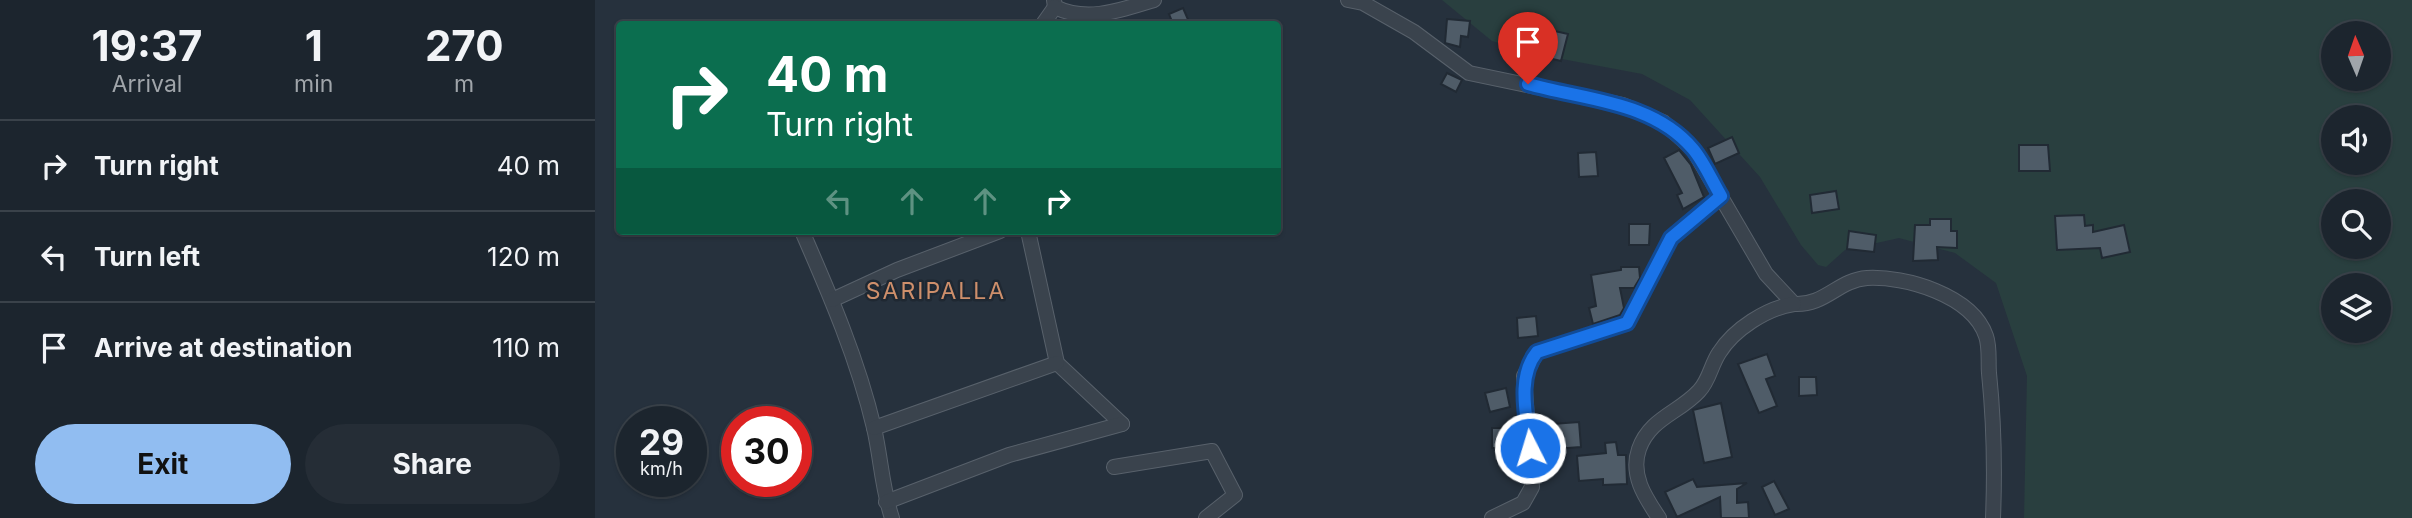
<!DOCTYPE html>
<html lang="en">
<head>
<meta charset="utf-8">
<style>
	body { margin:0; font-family:Inter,sans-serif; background:#252d36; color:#f1f3f6; height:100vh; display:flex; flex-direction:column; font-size:26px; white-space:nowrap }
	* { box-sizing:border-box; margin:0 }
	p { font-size:23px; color:#a0a5aa }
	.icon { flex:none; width:38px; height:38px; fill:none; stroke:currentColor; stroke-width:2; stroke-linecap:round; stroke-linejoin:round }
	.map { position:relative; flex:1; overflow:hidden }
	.side { display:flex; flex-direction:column; background:#1c252e; width:595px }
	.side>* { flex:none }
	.banner { position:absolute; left:21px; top:21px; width:665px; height:214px; border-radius:7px; box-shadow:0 2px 5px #0004,0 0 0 2px #3a424a; background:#0b6e4f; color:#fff; overflow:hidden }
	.needle { width:46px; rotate:358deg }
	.buttons { position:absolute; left:1726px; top:21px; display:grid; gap:14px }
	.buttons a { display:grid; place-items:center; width:70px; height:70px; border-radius:50%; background:#1c252e; box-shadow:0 2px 5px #0004,0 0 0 2px #3a424a; font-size:35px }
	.speed { position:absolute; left:21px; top:406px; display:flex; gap:14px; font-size:35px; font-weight:700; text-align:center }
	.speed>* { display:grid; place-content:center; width:91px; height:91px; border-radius:50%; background:#1c252e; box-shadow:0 2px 5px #0004,0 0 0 2px #3a424a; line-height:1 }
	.speed small { font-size:18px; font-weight:400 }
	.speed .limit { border:10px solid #d22; background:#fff; color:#111 }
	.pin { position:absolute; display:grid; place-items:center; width:60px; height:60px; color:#fff; margin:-72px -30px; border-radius:50% 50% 50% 0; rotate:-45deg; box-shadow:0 0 7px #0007 }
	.pin .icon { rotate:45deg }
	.me { position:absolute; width:77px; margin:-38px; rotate:355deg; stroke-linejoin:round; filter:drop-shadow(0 0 5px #0008) }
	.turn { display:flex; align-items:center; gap:24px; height:147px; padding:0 35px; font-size:32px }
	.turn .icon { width:91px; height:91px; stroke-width:2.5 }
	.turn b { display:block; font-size:49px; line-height:60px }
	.lanes { display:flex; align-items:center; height:66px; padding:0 35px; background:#0003; justify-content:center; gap:35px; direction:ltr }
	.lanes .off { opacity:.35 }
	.eta { display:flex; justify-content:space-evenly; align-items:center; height:119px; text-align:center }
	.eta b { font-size:42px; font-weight:700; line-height:49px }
	.button { display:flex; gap:14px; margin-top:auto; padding:14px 35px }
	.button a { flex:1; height:80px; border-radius:42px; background:#91bdf1; color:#111; font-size:28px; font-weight:700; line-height:80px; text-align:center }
	.button a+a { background:#252d36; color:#f1f3f6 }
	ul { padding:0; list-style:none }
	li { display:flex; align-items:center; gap:21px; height:91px; padding:0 35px; border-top:2px solid #3a424a }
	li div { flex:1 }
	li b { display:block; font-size:26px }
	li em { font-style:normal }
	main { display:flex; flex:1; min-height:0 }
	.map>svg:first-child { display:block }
</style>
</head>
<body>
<main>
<section class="side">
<div class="eta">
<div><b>19:37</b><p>Arrival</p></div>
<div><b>1</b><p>min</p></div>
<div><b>270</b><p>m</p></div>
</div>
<ul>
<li><svg class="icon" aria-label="right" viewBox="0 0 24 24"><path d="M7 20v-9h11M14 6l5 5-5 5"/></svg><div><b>Turn right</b></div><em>40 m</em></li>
<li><svg class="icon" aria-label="left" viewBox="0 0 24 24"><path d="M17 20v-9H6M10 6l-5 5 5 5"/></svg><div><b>Turn left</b></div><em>120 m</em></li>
<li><svg class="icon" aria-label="arrive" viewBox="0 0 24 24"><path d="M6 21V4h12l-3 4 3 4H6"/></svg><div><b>Arrive at destination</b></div><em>110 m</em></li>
</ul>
<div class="button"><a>Exit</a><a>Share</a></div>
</section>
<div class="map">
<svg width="1817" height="518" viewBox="0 0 1817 518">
	<rect width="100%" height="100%" fill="#26313d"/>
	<path fill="#293f3f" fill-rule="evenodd" d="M847,0H1817V518H1429L1432,376L1401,283L1360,253L1304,238L1250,250L1231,267L1223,265L1206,245L1165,177L1095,100L1047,74L951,56L897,41ZM1738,33H1783V79H1738ZM1738,117H1783V163H1738ZM1738,201H1783V247H1738ZM1738,285H1783V331H1738Z"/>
	<g fill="#4f5c68" stroke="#212a34" stroke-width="2">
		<polygon points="588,8 595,24 578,24 574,14"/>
		<polygon points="852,19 875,21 873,37 866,36 865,47 850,43"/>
		<polygon points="951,29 973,34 966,61 945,56"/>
		<polygon points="852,73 867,80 861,92 846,84"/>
		<polygon points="1137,137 1144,153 1120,164 1113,148"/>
		<polygon points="1424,145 1453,145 1455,171 1424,171"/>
		<polygon points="1084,150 1096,165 1109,197 1088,209 1082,195 1087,193 1069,158"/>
		<polygon points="1001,152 1003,176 984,177 983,153"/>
		<polygon points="1241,191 1244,209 1217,213 1215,195"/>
		<polygon points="1489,215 1490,226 1498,225 1498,232 1529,225 1535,252 1507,258 1505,248 1462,250 1460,216"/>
		<polygon points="1335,219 1356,219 1356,231 1362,231 1362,248 1342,247 1343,260 1318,261 1320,225 1335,225"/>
		<polygon points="1034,224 1055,224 1054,245 1034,245"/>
		<polygon points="1254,231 1281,235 1279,252 1252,249"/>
		<polygon points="1026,267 1044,267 1045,278 1039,288 1025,288 1029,308 1025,315 998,324 994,308 1001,306 996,275 1026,270"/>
		<polygon points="941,316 943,336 923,338 922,318"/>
		<polygon points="1172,354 1180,376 1171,379 1182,406 1164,413 1143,364"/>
		<polygon points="1204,377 1221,377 1222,395 1204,396"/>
		<polygon points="911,388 915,407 895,412 890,393"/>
		<polygon points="1126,403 1137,457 1109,463 1098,410"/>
		<polygon points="984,422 986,447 959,449 957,424"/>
		<rect x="897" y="428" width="16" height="20"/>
		<polygon points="1021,442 1023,455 1031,455 1032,484 1008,485 1008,479 984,481 982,456 1011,453 1010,443"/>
		<polygon points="1098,479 1102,487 1152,483 1142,489 1142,503 1153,502 1154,518 1126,518 1125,497 1082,517 1070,492"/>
		<polygon points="1179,481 1194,509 1180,515 1167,487"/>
	</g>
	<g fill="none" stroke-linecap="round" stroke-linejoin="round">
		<g stroke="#58616b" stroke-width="16">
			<g id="minor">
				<path d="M459,0L460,7C492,23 526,10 559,0"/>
				<path d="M753,0L768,3L819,32L874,73L1028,105L1068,122L1098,149L1171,274L1199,304C1230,306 1243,280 1272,278C1310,276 1377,295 1391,336C1395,347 1393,362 1394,373C1399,422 1400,469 1398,518"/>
				<polyline points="448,24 460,7"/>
				<path d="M207,231C235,295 263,360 279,428C286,458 287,489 297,518"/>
				<polyline points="433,231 462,363 527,424"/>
				<polyline points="237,300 302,270 405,231"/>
				<polyline points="279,428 462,363"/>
				<polyline points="519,467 617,451 640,495 611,518"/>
				<polyline points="291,502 414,455 527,424"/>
				<polyline points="897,518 928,503 937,487 929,376 942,352 1032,323 1076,238 1126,196"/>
				<path d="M1064,518C1050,497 1035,475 1044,449C1055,418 1084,413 1104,391C1114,381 1116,365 1124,353C1139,329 1172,308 1199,304"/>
			</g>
		</g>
		<use href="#minor" stroke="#3a434d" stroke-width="14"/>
	</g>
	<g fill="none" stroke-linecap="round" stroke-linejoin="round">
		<g stroke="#114b97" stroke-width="18">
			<path id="route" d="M933,84C989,100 1058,101 1098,149C1109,162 1117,181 1126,196L1076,238L1032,323L942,352C921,378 932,417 935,448"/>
		</g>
		<use href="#route" stroke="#1a73e8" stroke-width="12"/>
	</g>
	<g text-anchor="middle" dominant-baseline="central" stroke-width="5" stroke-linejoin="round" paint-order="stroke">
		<g font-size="23" letter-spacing="2" fill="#ce8f6b" stroke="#1f2832">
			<text x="341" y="291">SARIPALLA</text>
		</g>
	</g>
</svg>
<div class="buttons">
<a><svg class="needle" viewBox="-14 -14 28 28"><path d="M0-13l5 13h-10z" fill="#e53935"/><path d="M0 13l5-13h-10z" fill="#a0a5aa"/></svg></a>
<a><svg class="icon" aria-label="sound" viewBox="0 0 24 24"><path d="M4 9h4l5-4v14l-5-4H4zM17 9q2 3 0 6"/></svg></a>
<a><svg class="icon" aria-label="search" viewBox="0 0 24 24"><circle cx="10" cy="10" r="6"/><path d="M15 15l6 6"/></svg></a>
<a><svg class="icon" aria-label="layers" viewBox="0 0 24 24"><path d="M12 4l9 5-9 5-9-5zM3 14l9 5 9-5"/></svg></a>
</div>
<div class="speed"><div>29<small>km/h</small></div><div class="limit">30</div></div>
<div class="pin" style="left:933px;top:84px;background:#d93025"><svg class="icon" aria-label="arrive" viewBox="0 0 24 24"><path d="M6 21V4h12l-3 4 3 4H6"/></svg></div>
<svg class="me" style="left:935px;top:448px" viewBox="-20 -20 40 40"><circle r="17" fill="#1a73e8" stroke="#fff" stroke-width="3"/><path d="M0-11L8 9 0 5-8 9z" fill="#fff"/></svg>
<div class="banner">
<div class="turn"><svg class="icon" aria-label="right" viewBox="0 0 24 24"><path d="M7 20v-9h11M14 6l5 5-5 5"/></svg><div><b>40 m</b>Turn right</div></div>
<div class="lanes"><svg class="icon off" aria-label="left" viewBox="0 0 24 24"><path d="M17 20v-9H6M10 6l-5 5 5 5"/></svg><svg class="icon off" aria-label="ahead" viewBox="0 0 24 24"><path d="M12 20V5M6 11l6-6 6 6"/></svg><svg class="icon off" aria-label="ahead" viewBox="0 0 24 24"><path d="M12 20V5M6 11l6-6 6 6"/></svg><svg class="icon" aria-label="right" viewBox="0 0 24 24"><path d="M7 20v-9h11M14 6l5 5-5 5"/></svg></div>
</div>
</div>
</main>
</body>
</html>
